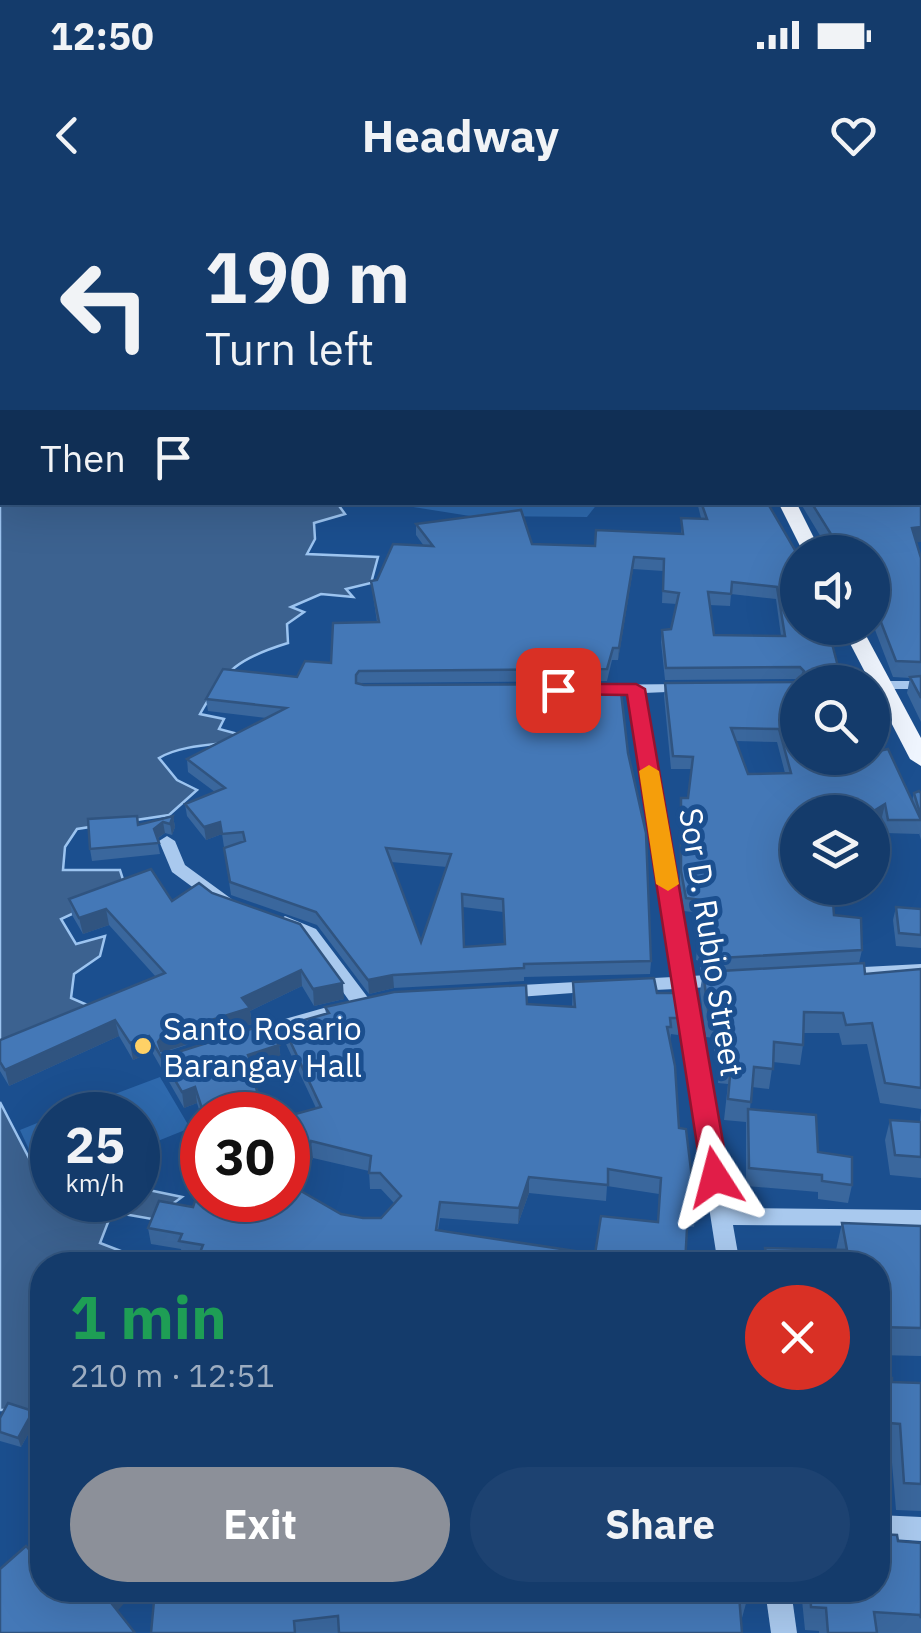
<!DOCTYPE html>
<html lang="en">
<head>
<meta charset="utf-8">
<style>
	body { margin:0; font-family:"IBM Plex Sans",sans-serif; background:#1d4271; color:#f1f3f6; height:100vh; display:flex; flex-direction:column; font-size:38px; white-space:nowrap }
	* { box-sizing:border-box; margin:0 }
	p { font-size:32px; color:#9dadc1 }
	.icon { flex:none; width:55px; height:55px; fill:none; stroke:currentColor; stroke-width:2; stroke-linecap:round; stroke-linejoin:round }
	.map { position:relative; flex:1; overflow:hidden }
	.sheet { position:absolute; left:30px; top:1052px; width:860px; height:350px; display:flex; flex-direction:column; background:#143b6b; border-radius:40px; box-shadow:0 10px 40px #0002,0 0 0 2px #33557e }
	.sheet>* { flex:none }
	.banner { position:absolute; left:0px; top:0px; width:922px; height:305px; box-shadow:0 10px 40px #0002,0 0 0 2px #33557e; background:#143b6b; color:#f1f3f6; overflow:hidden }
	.fabs { position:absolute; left:780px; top:335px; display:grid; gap:20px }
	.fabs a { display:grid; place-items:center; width:110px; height:110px; border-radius:50%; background:#143b6b; box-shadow:0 10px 40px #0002,0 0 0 2px #33557e; font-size:50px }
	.speed { position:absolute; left:30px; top:892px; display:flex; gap:20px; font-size:50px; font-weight:700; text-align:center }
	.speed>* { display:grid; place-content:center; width:130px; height:130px; border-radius:50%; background:#143b6b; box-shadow:0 10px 40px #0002,0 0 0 2px #33557e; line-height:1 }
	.speed small { font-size:25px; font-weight:400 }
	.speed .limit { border:15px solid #d22; background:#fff; color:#111 }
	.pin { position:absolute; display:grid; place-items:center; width:85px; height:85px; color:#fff; margin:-42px; border-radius:20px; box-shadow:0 5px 15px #0006 }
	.me { position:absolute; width:110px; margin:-55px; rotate:351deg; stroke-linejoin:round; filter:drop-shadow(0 0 8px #0008) }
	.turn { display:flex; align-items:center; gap:35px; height:210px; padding:0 40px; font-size:45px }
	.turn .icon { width:130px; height:130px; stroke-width:2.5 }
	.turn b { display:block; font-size:70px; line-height:85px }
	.then { display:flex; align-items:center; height:95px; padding:0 40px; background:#0003; gap:20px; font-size:38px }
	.round { display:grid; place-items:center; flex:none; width:105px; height:105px; border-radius:52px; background:#1d4271 }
	.head { display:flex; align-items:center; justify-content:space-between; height:170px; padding:0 40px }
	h1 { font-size:60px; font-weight:700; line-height:75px; color:#1e9e55 }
	.action { display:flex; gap:20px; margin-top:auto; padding:20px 40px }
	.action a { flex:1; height:115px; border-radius:60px; background:#8c9099; color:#fff; font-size:40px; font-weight:700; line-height:115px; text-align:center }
	.action a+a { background:#1d4271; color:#f1f3f6 }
	.status { display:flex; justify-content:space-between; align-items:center; height:70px; padding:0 50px; background:#143b6b; direction:ltr }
	.status svg { height:28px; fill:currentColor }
	header { display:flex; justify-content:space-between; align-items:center; height:130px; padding:0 40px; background:#143b6b; font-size:45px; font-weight:700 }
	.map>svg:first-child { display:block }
</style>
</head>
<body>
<div class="status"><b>12:50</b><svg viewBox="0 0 49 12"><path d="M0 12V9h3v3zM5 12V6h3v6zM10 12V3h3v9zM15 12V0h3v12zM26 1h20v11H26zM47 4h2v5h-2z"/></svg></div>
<header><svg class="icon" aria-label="back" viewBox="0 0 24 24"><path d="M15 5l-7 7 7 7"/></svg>Headway<svg class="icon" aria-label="heart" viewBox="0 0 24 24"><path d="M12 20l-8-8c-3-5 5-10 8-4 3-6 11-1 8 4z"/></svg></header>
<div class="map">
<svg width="921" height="1433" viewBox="0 0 921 1433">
	<rect width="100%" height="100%" fill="#1b4f8f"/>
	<g fill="#2e69ad">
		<polygon points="388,303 598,303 587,317 470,316"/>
		<polygon points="160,877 190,928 138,949 138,915 59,915"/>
		<polygon points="52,917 52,983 46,986 20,930"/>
	</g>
	<g fill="#3c6290" stroke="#9cc4f0" stroke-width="2.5">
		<path d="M0,74L2,302L337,303L345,314L314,323L315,339L307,354L378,357L371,383L346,389L353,397L321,394L291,407L304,412L287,424L288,443C239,458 225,469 200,514L224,519L219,529L238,534L233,542C209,545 179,546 159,558L177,580L197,590L169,615L77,629L65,647L63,670H120L126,689L61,719L76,744L105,736L100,756L74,774L71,798L92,807L0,843Z"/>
		<polygon points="0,902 44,987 52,987 52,1000 72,1000 75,1004 138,1000 139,988 182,997 152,1019 112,1012 100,1043 157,1065 42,1065 42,1203 39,1209 0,1210"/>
	</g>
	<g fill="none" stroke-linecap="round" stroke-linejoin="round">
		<g fill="#a9c9ee" fill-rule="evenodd">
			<polygon points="872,0 880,0 881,2 873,2"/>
			<polygon points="873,481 921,481 921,489 873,489 872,482 867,482"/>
			<polygon points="685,484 692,488 690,491 644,493 691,776 724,774 733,780 724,786 693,788 730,1008 921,1010 921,1026 733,1025 740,1065 718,1065 675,789 635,791 626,785 635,779 673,777 629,493 581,493 574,489 581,485"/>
			<polygon points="167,636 175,641 185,665 233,700 236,704 233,708 221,708 172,672 159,641"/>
			<polygon points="285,716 316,729 369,799 371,804 369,809 355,809 304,737 279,726 276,722"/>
			<polygon points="921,764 921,776 845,780 836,774 845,768"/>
			<polygon points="594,781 600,783 603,787 600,791 505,798 496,792 505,786"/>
			<polygon points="345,802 352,803 354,808 352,813 246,844 239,842 237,837 239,832"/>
			<polygon points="878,1315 921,1317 921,1341 878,1338"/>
			<polygon points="765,1390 791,1390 797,1433 771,1433"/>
		</g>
		<g fill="#f0f6ff" fill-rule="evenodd">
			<polygon points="778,302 796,302 821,352 803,352"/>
			<polygon points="842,428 862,428 921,538 921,566 910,559"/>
		</g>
	</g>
	<g fill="#3a679d" fill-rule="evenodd">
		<polygon points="920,233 921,342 916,342 921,358 921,522 907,493 910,478 893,477 872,422 872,352 830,352 801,304 802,302 920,302"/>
		<path d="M697,302H767L798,428L842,482L879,551L912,601L914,593H921V640L919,633V634L885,633L882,617L872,623V612H798L831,693L834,715L862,750L859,763L865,774L921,769V909L880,903L867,844L842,845L839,833H804L803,845L800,865L773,862L769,889L752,887L750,909L818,952L852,985L848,1003L818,999V992L746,986V922L724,920L728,884L718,883L720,859L714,858V838L706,837L700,791L703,772H700V761L696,760L700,713L684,711L680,684V610L681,598H688L692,569H671L664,496L665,483L800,482L798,479L665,480L661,442L662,430L671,429L677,404L662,403L663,371L633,369L618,460H612L607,481L360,483L364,485L604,484L603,491L651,761L650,774L524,777V781L394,788L369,794L317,725L231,695L224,648L227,647H224L222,634L206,640L187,616L185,604L215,592L188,572L187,559L266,518L208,511L206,499L297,477L331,463L377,422L371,381L377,380L424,346L416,335V324L532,344L595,346L681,334V318H701ZM731,394L776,399L781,436L714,435L709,405L730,406ZM736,541L777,542L785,573L748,574ZM391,662L447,667L421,742ZM463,707L503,712L504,744L464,747Z"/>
		<polygon points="173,616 175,627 172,635 165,633 157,639 160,654 92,661 90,649 138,625"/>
		<polygon points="199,683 344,799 314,806 302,786 250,811 252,824 165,852 172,854 279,845 281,861 253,870 253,881 266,915 202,915 202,919 197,903 184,908 152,852 133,860 119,836 9,886 0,871 0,840 156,777 109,725 83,734 72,715 69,699 172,701"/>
		<polygon points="896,707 921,709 921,748 896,746 893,720"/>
		<path d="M573,782L657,793L680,818L678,835L671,834L670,841L679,928L696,1011L694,1027L687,1026L685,1065L197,1059L182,1057L181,1049L151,1044L148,1028L193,1007L200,1002L288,1000L316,908L285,842L283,826L326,814L325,807L527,804L572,807ZM313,958L369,971L370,989H381L394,1003L381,1018H363L341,1014L300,990ZM607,986L659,994L658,1022L595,1054L438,1031L440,1018L518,1024L529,993L606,1001Z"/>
		<polygon points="921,911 921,978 890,975 885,940 890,920 920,922"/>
		<polygon points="842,1023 921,1026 921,1156 878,1155 878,1065 762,1065 765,1048 836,1050"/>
		<polygon points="878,1177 892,1182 921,1183 921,1311 896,1310 891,1251 878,1250"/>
		<polygon points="33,1211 36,1220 21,1247 0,1241 0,1218"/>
		<polygon points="898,1341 921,1343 921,1433 819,1433 819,1431 805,1430 801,1390 878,1390"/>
		<polygon points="155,1390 748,1396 742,1418 741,1418 742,1433 151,1433"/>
	</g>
	<g fill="#305480">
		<polygon points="921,327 921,342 909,343 912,328"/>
		<polygon points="634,357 633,369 618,460 619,448"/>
		<polygon points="885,604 882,617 872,623 872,612"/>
		<polygon points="173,616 175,627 172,635 170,624"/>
		<polygon points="163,622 165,633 155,640 154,629"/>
		<polygon points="220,622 222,634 206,640 204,627"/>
		<polygon points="106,709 109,725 83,734 79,718"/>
		<polygon points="301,770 302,786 250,811 252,824 166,851 162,857 158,842 163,835"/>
		<polygon points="393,775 394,788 369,794 368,780"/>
		<polygon points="343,783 344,799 314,806 313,789"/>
		<polygon points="115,820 119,836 9,886 5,870"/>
		<polygon points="149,836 152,852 133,860 130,843"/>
		<polygon points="279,845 281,861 253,870 254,881 250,882 248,855"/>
		<polygon points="195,887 197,903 184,908 182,892"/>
		<polygon points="311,941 313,958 296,1003 294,987"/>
		<polygon points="529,977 529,993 518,1024 519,1008"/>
		<polygon points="33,1211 36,1220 21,1247 18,1238"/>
		<polygon points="110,1390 136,1390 112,1417 105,1395"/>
	</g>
	<g fill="#4478b7" stroke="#305480" stroke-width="2.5" fill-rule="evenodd">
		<polygon points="196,0 221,0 220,2 196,2"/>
		<polygon points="314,0 337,0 336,2 313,2"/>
		<polygon points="424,0 855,0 854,2 423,2"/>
		<polygon points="891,0 921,0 920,66 920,2 892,2"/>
		<rect x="920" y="78" width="1" height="110"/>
		<polygon points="920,233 921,233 921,275 920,273"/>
		<polygon points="921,283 921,327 912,328 921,358 921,462 896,461 872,399 872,352 842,352 811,302 920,302"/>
		<path d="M701,302H767L795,350L798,375V428H828L842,482H798V558H872V534L879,551L888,549L921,620H888L885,604L872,612H798V688H832L834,715L861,718L862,750L702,759V748L698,747L702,700L686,698L681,671V598H688L693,557L673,556L665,483L800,482L804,471L800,467L666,468L662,430L671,429L679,393L663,391L664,359L634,357L619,448H613L607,469L359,471L356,475V483L364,485L604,484L602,490L621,492L628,553L646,633L651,761L524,764V768L393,775L368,780L316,712L230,682L224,648L245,641L243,632L222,634L220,622L204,627L185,604L225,588L187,559L286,508L206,499L223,469L297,477L305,461L331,463L333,423L379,422L371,381L377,380L393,344L433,346L416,324L521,310L532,344L595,346L596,330L683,334L681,318L707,319ZM732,382L777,387L785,436L714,435L708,392L731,394ZM731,528L779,529L791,573L748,574ZM386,648L451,654L421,742ZM462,694L503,699L505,744L464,747Z"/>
		<polygon points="921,476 921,498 910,477"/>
		<polygon points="919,591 921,593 921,617 914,593"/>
		<polygon points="137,616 138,625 173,616 170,624 163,622 154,629 159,643 90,649 88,619"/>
		<polygon points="151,669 172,701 199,683 212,693 300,724 343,783 313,789 301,770 242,798 250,808 163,835 158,842 161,851 172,854 264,825 279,845 248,855 252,865 248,866 266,915 204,915 195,887 182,892 149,836 130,843 115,820 5,870 0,862 0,840 165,773 106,709 79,718 69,699"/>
		<polygon points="896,707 921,709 921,735 899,733"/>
		<polygon points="864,763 865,774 921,769 921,888 885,883 872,823 846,825 843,813 804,812 803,845 774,842 773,869 754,867 751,902 728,899 731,864 721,863 723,839 717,838 717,818 709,817 703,772"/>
		<path d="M654,778L657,793H676L680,818H670L671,827H667L675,866L679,928L686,929L696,1011L688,1010L685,1065H195L203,1045L179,1041L182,1034L148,1028L159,1001L193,1007L195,1001L200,1002L202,996V1000H288V916L321,907L283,826L329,813L325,807L394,792L526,785L527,804L575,807L573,782ZM311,941L371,956L369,973H380L401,996L381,1018H363L341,1014L294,987ZM608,969L661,978L658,1022L601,1016L595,1054L436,1030L440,1002L519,1008L529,977L608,985Z"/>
		<polygon points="748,909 816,915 818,952 852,957 852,985 822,981 822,975 749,968"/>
		<polygon points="890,920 921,922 921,957 895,955"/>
		<polygon points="842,1023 921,1026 921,1128 878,1127 878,1065 768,1065 765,1048 847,1050"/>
		<polygon points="878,1177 892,1178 892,1182 921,1183 921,1284 904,1283 900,1224 878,1222"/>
		<polygon points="8,1203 33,1211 18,1238 0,1232 0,1218"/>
		<polygon points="878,1334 897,1335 898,1341 921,1343 921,1418 920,1415 874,1412 877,1433 828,1433 826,1408 811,1407 810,1390 878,1390"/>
		<polygon points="26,1346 42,1364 42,1390 110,1390 105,1395 135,1433 0,1433 0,1369"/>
		<polygon points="155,1390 747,1390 748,1396 739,1395 742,1433 339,1433 338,1416 294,1421 295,1433 151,1433"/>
	</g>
	<polygon fill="#e11d48" stroke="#92132f" stroke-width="2.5" points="558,484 636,484 645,489 729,977 725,985 715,988 706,985 702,977 627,495 552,494 549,490"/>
	<polygon fill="#f59e0b" points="649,565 659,571 679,684 668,691 656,684 639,571"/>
	<circle fill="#ffd166" stroke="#1b4f8f" stroke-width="4" cx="143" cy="846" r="10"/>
	<g text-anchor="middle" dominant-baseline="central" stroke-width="10" stroke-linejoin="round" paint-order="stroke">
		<g font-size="32" fill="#fff" stroke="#1b4f8f">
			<text transform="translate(712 742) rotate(81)">Sor D. Rubio Street</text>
		</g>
		<g font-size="32" fill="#fff" stroke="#1b4f8f" text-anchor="start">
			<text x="163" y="828">Santo Rosario<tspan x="163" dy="37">Barangay Hall</tspan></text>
		</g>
	</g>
</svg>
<div class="fabs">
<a><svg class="icon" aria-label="sound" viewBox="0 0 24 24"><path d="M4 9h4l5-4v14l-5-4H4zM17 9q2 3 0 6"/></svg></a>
<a><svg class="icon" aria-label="search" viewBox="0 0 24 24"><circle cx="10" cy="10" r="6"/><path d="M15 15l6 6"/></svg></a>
<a><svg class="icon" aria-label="layers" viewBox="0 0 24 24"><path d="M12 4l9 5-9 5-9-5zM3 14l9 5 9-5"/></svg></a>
</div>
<div class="speed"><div>25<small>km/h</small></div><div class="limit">30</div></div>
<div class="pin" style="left:558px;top:490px;background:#d93025"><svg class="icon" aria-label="arrive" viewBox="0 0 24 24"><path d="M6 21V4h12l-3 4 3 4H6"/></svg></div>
<svg class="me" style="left:715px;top:977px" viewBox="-20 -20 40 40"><path d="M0-17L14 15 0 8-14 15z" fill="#e11d48" stroke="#fff" stroke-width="4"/></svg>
<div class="banner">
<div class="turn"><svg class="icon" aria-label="left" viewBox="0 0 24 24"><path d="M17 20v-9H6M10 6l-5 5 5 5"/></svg><div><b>190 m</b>Turn left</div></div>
<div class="then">Then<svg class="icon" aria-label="arrive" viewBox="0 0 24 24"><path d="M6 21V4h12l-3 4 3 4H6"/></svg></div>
</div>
<section class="sheet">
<div class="head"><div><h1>1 min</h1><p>210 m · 12:51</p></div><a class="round" style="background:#d93025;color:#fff"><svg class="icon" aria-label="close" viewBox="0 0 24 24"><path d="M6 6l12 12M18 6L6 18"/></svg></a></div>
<div class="action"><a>Exit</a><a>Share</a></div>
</section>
</div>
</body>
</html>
